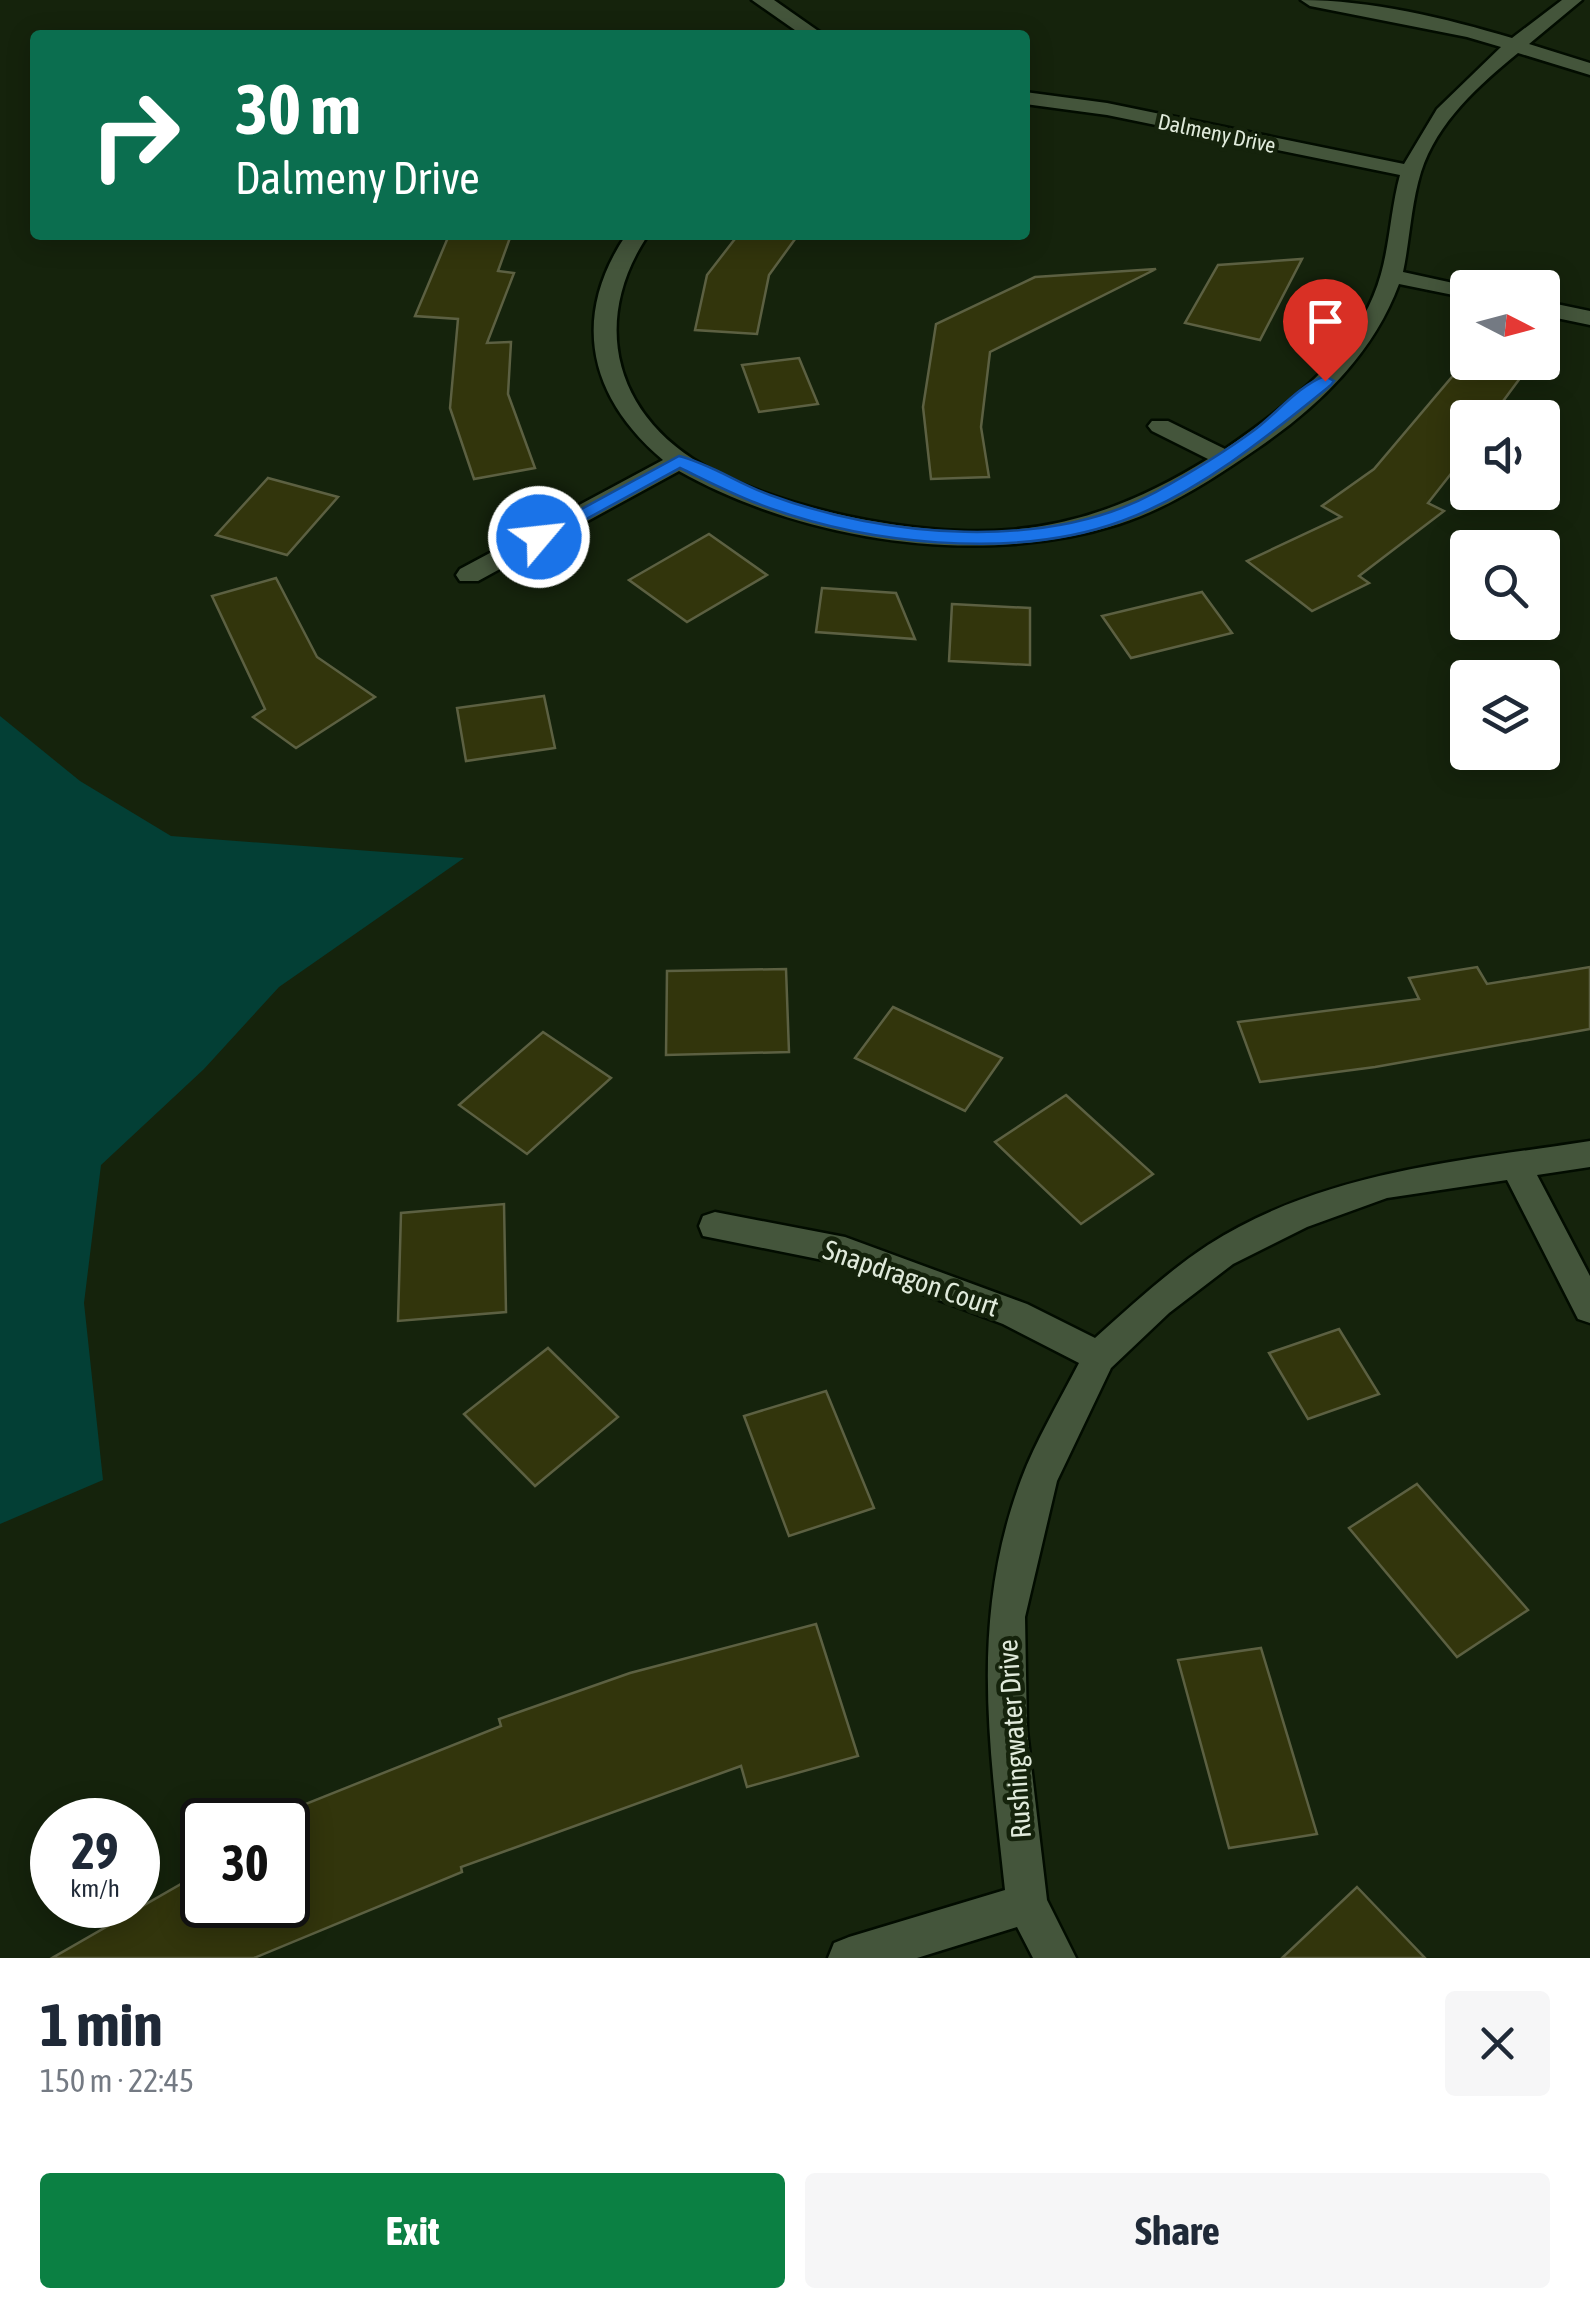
<!DOCTYPE html>
<html lang="en">
<head>
<meta charset="utf-8">
<style>
	body { margin:0; font-family:"Asap Condensed",sans-serif; background:#f6f6f7; color:#1f2937; height:100vh; display:flex; flex-direction:column; font-size:38px; white-space:nowrap }
	* { box-sizing:border-box; margin:0 }
	p { font-size:32px; color:#747a83 }
	.icon { flex:none; width:55px; height:55px; fill:none; stroke:currentColor; stroke-width:2; stroke-linecap:round; stroke-linejoin:round }
	.map { position:relative; height:1958px; overflow:hidden }
	.panel { display:flex; flex-direction:column; background:#fff; flex:1 }
	.panel>* { flex:none }
	.guide { position:absolute; left:30px; top:30px; width:1000px; height:210px; border-radius:10px; box-shadow:0 5px 25px #0003; background:#0b6e4f; color:#fff; overflow:hidden }
	.needle { width:65px; rotate:96deg }
	.fabs { position:absolute; left:1450px; top:270px; display:grid; gap:20px }
	.fabs a { display:grid; place-items:center; width:110px; height:110px; border-radius:10px; background:#fff; box-shadow:0 5px 25px #0003; font-size:50px }
	.speed { position:absolute; left:30px; top:1798px; display:flex; gap:20px; font-size:50px; font-weight:700; text-align:center }
	.speed>* { display:grid; place-content:center; width:130px; height:130px; border-radius:50%; background:#fff; box-shadow:0 5px 25px #0003; line-height:1 }
	.speed small { font-size:25px; font-weight:400 }
	.speed .limit { border:5px solid #111; border-radius:15px; background:#fff; color:#111 }
	.pin { position:absolute; display:grid; place-items:center; width:85px; height:85px; color:#fff; margin:-102px -42px; border-radius:50% 50% 50% 0; rotate:-45deg; box-shadow:0 0 10px #0007 }
	.pin .icon { rotate:45deg }
	.me { position:absolute; width:110px; margin:-55px; rotate:62deg; stroke-linejoin:round; filter:drop-shadow(0 0 8px #0008) }
	.turn { display:flex; align-items:center; gap:35px; height:210px; padding:0 40px; font-size:45px }
	.turn .icon { width:130px; height:130px; stroke-width:2.5 }
	.turn b { display:block; font-size:70px; line-height:85px }
	.round { display:grid; place-items:center; flex:none; width:105px; height:105px; border-radius:10px; background:#f6f6f7 }
	.headline { display:flex; align-items:center; justify-content:space-between; height:170px; padding:0 40px }
	h1 { font-size:60px; font-weight:700; line-height:75px }
	.action { display:flex; gap:20px; margin-top:auto; padding:20px 40px }
	.action a { flex:1; height:115px; border-radius:10px; background:#0b8043; color:#fff; font-size:40px; font-weight:700; line-height:115px; text-align:center }
	.action a+a { background:#f6f6f7; color:#1f2937 }
	.map>svg:first-child { display:block }
</style>
</head>
<body>
<div class="map">
<svg width="1590" height="1958" viewBox="0 0 1590 1958">
	<rect width="100%" height="100%" fill="#15230c"/>
	<polygon fill="#033f35" points="0,716 80,781 171,836 464,858 279,987 204,1069 101,1165 84,1303 103,1480 0,1524"/>
	<g fill="#32350c" stroke="#5c6042" stroke-width="2.5">
		<polygon points="449,235 511,235 498,271 514,273 487,343 511,342 508,394 535,468 474,479 450,408 458,319 415,316"/>
		<polygon points="738,235 798,235 769,275 757,334 695,330 707,275"/>
		<polygon points="1302,259 1260,340 1185,323 1218,265"/>
		<polygon points="1156,269 990,352 981,427 989,477 931,479 923,407 936,324 1035,277"/>
		<polygon points="799,358 818,404 759,412 742,365"/>
		<polygon points="1468,358 1468,362 1532,362 1495,412 1468,403 1468,452 1428,503 1444,511 1359,576 1369,583 1312,611 1247,561 1341,517 1322,506 1374,469"/>
		<polygon points="268,478 338,497 287,555 216,535"/>
		<polygon points="709,534 767,575 687,622 629,580"/>
		<polygon points="276,578 317,657 375,697 296,748 253,717 265,709 212,596"/>
		<polygon points="822,588 896,593 915,639 816,632"/>
		<polygon points="1202,592 1232,633 1131,658 1102,616"/>
		<polygon points="952,604 1030,608 1030,665 949,661"/>
		<polygon points="544,696 555,748 466,761 457,708"/>
		<polygon points="1477,967 1487,984 1590,967 1590,1029 1375,1067 1260,1082 1238,1022 1419,999 1409,978"/>
		<polygon points="786,969 789,1052 666,1055 667,971"/>
		<polygon points="893,1007 1002,1058 965,1111 855,1058"/>
		<polygon points="543,1032 611,1078 527,1154 459,1105"/>
		<polygon points="1066,1095 1153,1174 1081,1224 995,1142"/>
		<polygon points="504,1204 506,1312 398,1321 401,1213"/>
		<polygon points="1339,1329 1379,1394 1308,1419 1269,1353"/>
		<polygon points="548,1348 618,1417 535,1486 464,1414"/>
		<polygon points="826,1391 874,1508 789,1536 744,1416"/>
		<polygon points="1417,1484 1528,1610 1457,1657 1349,1528"/>
		<polygon points="816,1624 858,1756 747,1787 741,1766 461,1867 462,1872 254,1958 52,1958 202,1872 202,1905 288,1905 288,1811 501,1726 499,1719 630,1673"/>
		<polygon points="1261,1648 1317,1834 1229,1848 1178,1660"/>
		<polygon points="1357,1887 1425,1958 1282,1958"/>
	</g>
	<g fill="none" stroke-linecap="round" stroke-linejoin="round">
		<g stroke="#020c00" stroke-width="5">
			<g id="street">
				<polygon points="752,0 774,0 824,35 802,35"/>
				<path d="M1301,0C1371,0 1445,18 1512,38L1562,0H1582L1529,44L1590,63V75L1518,53C1479,85 1437,122 1421,172C1411,204 1410,239 1403,272L1476,288H1468V298L1399,284C1373,354 1319,406 1258,448C1216,477 1169,508 1119,524C981,568 805,542 679,471L478,581H460L456,575L460,569L663,460C588,397 571,317 626,235H648C594,315 610,405 693,459C769,508 920,538 1009,530C1083,524 1145,498 1208,459L1152,431L1148,426L1152,421H1168L1225,449C1289,405 1359,353 1381,274C1390,242 1391,208 1400,175L1107,115L1025,104V92L1107,103L1404,164L1437,109L1501,47L1467,37L1310,6Z"/>
				<polygon points="1542,301 1590,311 1590,325 1542,315"/>
				<path d="M1590,1141V1167L1537,1175L1590,1276V1323L1578,1319L1507,1180L1387,1198L1307,1227L1233,1264L1169,1313L1111,1368L1057,1481L1025,1617L1027,1731L1047,1900L1076,1958H1033L1017,1927L917,1958H828L834,1943L849,1937L1005,1890C990,1747 969,1620 1021,1480C1036,1440 1059,1402 1079,1363L1003,1324L843,1264L703,1236L699,1226L703,1216L715,1212L845,1237L1027,1304L1095,1338C1131,1306 1167,1272 1208,1245C1321,1172 1460,1161 1590,1141Z"/>
			</g>
		</g>
		<use href="#street" fill="#44553b" fill-rule="evenodd"/>
	</g>
	<path fill="#1a73e8" stroke="#114b97" stroke-width="2.5" d="M1325,376L1334,381L1331,385C1267,437 1200,492 1122,521C1013,561 862,544 756,503C730,493 705,480 680,468L546,541L539,543L530,537L679,456C711,464 739,484 770,495C883,537 1047,552 1156,492C1188,474 1223,453 1253,431C1275,415 1299,385 1325,376Z"/>
	<g text-anchor="middle" dominant-baseline="central" stroke-width="9" stroke-linejoin="round" paint-order="stroke">
		<g font-size="22" fill="#e0eadb" stroke="#15230c">
			<text transform="translate(1217 133) rotate(12)">Dalmeny Drive</text>
		</g>
		<g font-size="28" fill="#e0eadb" stroke="#15230c">
			<text transform="translate(911 1278) rotate(19)">Snapdragon Court</text>
			<text transform="translate(1014 1739) rotate(-94)">Rushingwater Drive</text>
		</g>
	</g>
</svg>
<div class="fabs">
<a><svg class="needle" viewBox="-14 -14 28 28"><path d="M0-13l5 13h-10z" fill="#e53935"/><path d="M0 13l5-13h-10z" fill="#747a83"/></svg></a>
<a><svg class="icon" aria-label="sound" viewBox="0 0 24 24"><path d="M4 9h4l5-4v14l-5-4H4zM17 9q2 3 0 6"/></svg></a>
<a><svg class="icon" aria-label="search" viewBox="0 0 24 24"><circle cx="10" cy="10" r="6"/><path d="M15 15l6 6"/></svg></a>
<a><svg class="icon" aria-label="layers" viewBox="0 0 24 24"><path d="M12 4l9 5-9 5-9-5zM3 14l9 5 9-5"/></svg></a>
</div>
<div class="speed"><div>29<small>km/h</small></div><div class="limit">30</div></div>
<div class="pin" style="left:1325px;top:381px;background:#d93025"><svg class="icon" aria-label="arrive" viewBox="0 0 24 24"><path d="M6 21V4h12l-3 4 3 4H6"/></svg></div>
<svg class="me" style="left:539px;top:537px" viewBox="-20 -20 40 40"><circle r="17" fill="#1a73e8" stroke="#fff" stroke-width="3"/><path d="M0-11L8 9 0 5-8 9z" fill="#fff"/></svg>
<div class="guide">
<div class="turn"><svg class="icon" aria-label="right" viewBox="0 0 24 24"><path d="M7 20v-9h11M14 6l5 5-5 5"/></svg><div><b>30 m</b>Dalmeny Drive</div></div>
</div>
</div>
<section class="panel">
<div class="headline"><div><h1>1 min</h1><p>150 m · 22:45</p></div><a class="round"><svg class="icon" aria-label="close" viewBox="0 0 24 24"><path d="M6 6l12 12M18 6L6 18"/></svg></a></div>
<div class="action"><a>Exit</a><a>Share</a></div>
</section>
</body>
</html>
